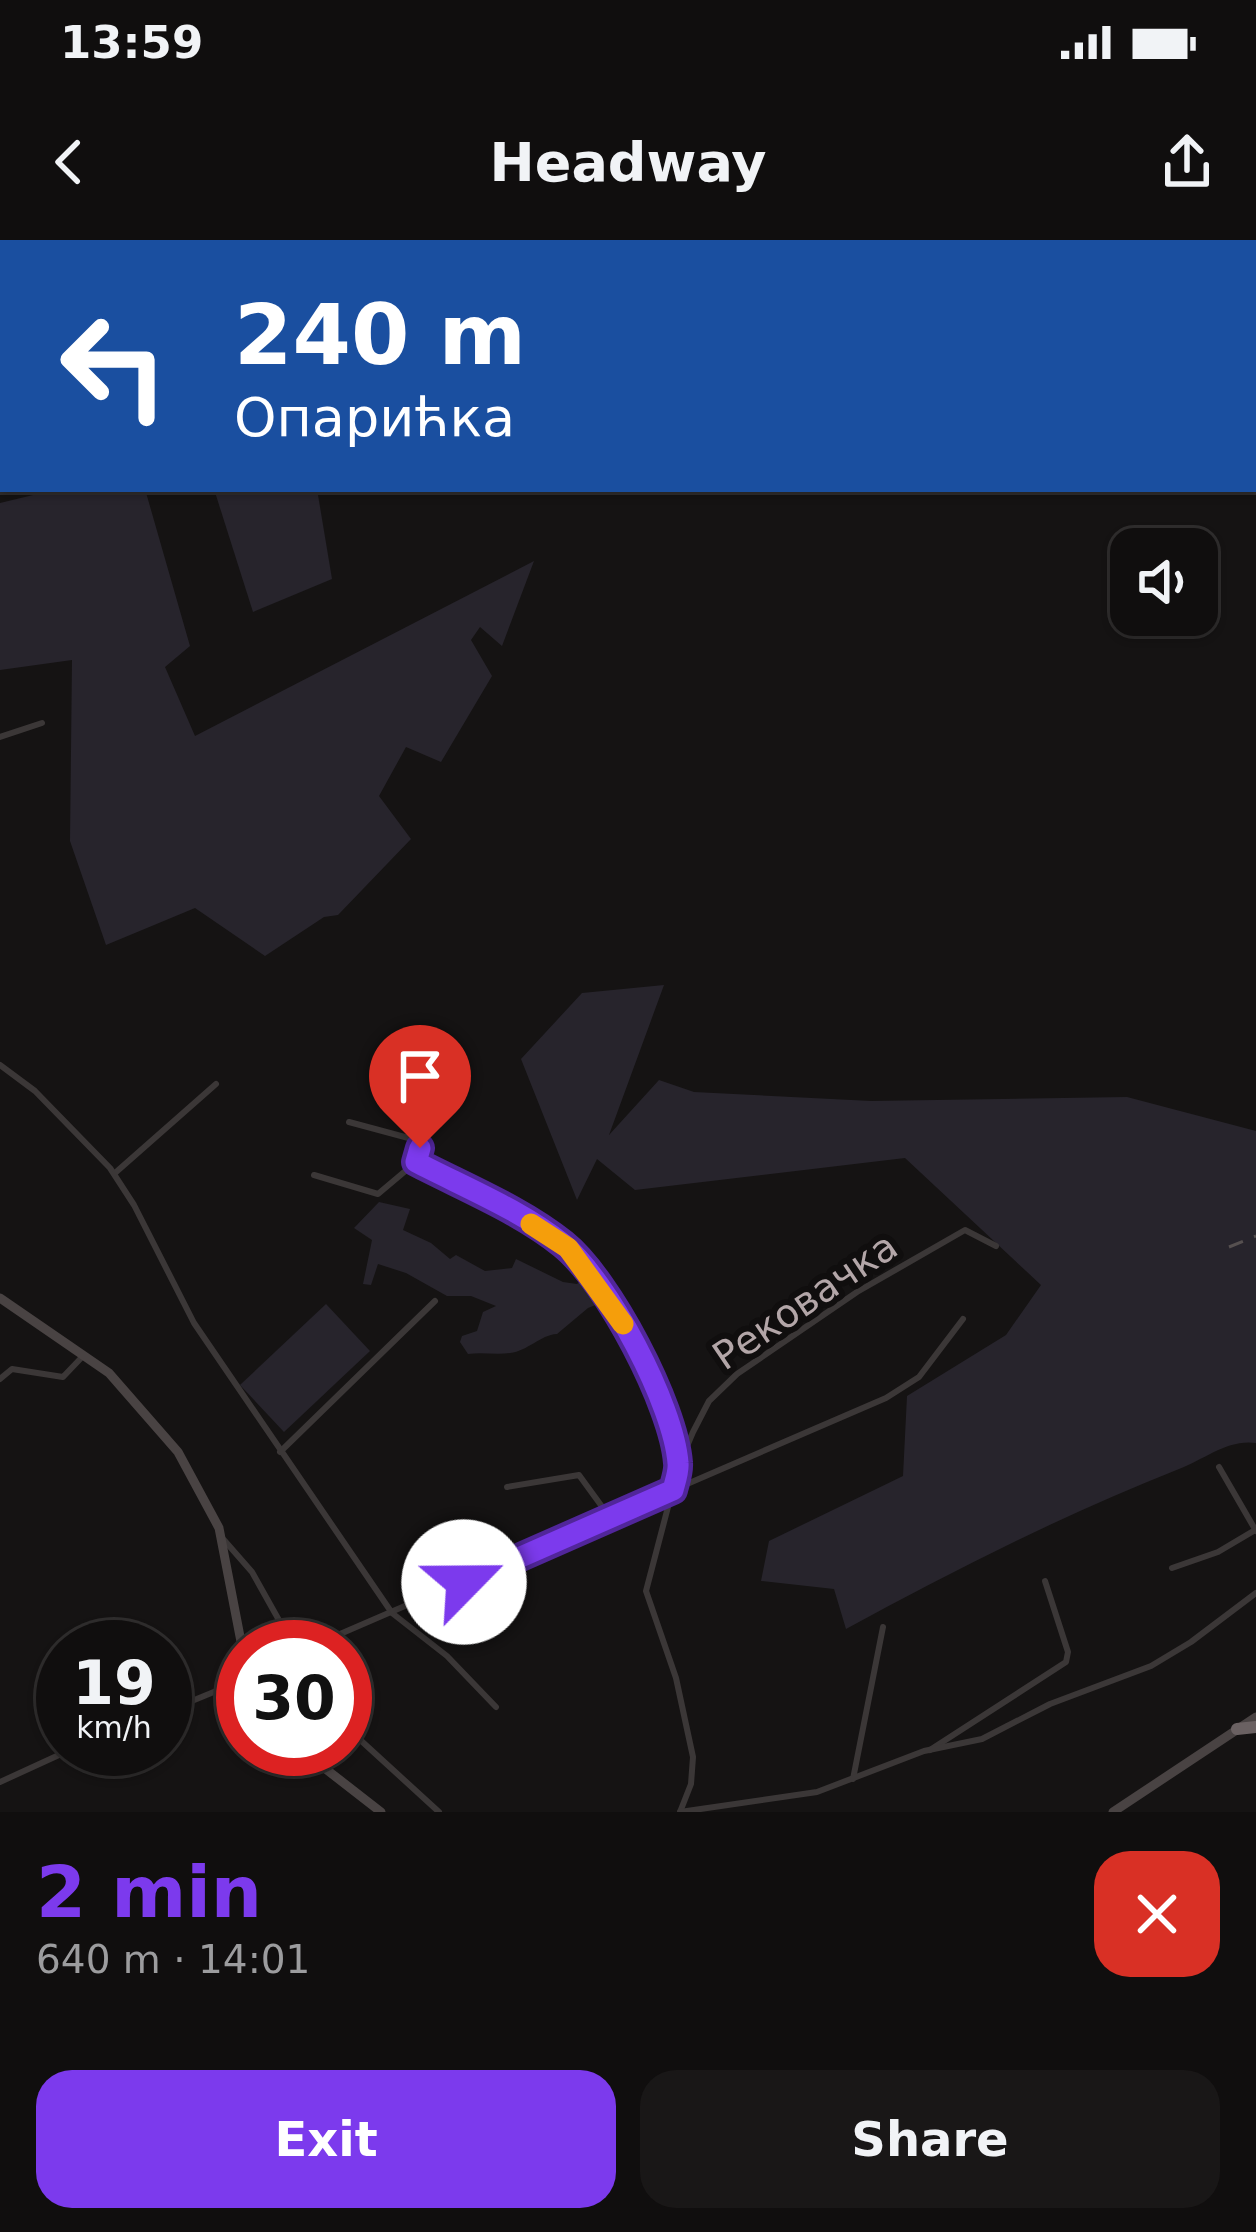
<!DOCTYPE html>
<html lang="en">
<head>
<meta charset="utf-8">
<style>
	body { margin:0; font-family:"DejaVu Sans",sans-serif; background:#191717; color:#f1f3f6; height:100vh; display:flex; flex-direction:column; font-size:45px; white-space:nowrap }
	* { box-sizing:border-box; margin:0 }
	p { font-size:39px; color:#9c9c9e }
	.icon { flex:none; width:66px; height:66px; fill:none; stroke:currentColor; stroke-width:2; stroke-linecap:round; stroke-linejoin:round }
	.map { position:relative; height:1572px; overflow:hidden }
	.drawer { display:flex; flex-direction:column; background:#100e0e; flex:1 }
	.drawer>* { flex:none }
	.top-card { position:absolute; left:0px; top:0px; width:1257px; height:252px; box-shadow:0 3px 9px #0004,0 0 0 3px #302e2e; background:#1a4fa0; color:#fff; overflow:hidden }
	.buttons { position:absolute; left:1110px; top:288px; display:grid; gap:24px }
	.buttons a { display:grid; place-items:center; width:108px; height:108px; border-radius:24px; background:#100e0e; box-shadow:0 3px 9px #0004,0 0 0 3px #302e2e; font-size:60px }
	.speed { position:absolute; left:36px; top:1380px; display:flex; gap:24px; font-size:60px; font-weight:700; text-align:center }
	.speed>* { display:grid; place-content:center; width:156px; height:156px; border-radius:50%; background:#100e0e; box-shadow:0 3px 9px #0004,0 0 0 3px #302e2e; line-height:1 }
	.speed small { font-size:30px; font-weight:400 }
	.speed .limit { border:18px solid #d22; background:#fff; color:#111 }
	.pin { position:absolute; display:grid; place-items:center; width:102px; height:102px; color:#fff; margin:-123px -51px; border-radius:50% 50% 50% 0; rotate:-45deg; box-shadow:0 0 12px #0007 }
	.pin .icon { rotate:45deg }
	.me { position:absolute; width:132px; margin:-66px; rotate:67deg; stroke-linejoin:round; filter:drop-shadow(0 0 9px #0008) }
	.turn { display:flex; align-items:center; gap:42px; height:252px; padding:0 36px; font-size:54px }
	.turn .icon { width:156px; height:156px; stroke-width:2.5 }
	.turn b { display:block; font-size:84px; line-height:102px }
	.round { display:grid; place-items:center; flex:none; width:126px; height:126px; border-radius:36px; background:#191717 }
	.head { display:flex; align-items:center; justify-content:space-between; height:204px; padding:0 36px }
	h1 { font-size:72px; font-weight:700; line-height:90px; color:#7c3aed }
	.primary-button { display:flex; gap:24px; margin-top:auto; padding:24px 36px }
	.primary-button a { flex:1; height:138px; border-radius:36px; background:#7c3aed; color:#fff; font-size:48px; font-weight:700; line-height:138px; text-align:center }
	.primary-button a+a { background:#191717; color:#f1f3f6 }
	.status { display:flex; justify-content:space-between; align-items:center; height:84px; padding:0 60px; background:#100e0e; direction:ltr }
	.status svg { height:33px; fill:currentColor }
	header { display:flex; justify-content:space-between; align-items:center; height:156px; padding:0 36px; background:#100e0e; font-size:54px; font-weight:700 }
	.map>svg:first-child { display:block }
</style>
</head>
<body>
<div class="status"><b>13:59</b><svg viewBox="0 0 49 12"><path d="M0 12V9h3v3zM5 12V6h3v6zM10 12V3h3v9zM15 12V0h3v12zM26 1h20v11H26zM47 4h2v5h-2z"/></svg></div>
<header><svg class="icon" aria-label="back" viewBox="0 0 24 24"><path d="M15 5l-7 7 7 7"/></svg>Headway<svg class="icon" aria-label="share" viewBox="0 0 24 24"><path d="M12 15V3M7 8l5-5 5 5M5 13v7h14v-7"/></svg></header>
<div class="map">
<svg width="1256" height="1572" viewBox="0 0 1256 1572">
	<rect width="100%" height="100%" fill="#151313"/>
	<g fill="#27242c">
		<polygon points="58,249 145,249 190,406 165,427 195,496 534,321 502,406 480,387 471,400 492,436 441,522 406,507 379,556 411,599 338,675 324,677 265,716 195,668 106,705 70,601 72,420 0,430 0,263"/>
		<polygon points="214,249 317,249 332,339 253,372"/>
		<path d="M664,745L609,895L659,840L694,852L871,861L1127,857L1256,891V1203C1228,1199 1205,1219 1179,1229C1065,1274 954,1330 846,1389L834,1349L761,1341L769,1301L903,1236L907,1156L1006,1095L1041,1045L905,918L635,950L597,919L577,960L521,819L582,753Z"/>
		<path d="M379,962L410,969L403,990L431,1003L450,1019L456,1015L485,1031L512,1028L516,1019L563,1042L577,1044L586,1036L603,1062L588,1068L557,1094C540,1095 528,1111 510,1113C496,1115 482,1112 468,1114L460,1102L462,1096L477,1091L483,1072L496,1066L471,1056H447L406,1033L378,1024L371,1045L363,1044L372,1000L354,988Z"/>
		<polygon points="326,1064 370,1111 284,1192 240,1145"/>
	</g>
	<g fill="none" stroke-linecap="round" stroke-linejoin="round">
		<g stroke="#3b3737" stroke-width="6">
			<polyline points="237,0 237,3"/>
			<polyline points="528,0 540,3"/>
			<polyline points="803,0 803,3"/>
			<polyline points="871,0 872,3"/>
			<polyline points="964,0 964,3"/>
			<polyline points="397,3 405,0"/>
			<polyline points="684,3 684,0"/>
			<polyline points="1027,3 1030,0"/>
			<polyline points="0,128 3,128"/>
			<polyline points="0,497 42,483"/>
			<polyline points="0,825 35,851 110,928 134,965 194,1083 392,1373 447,1416 496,1467"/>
			<path d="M416,922C463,947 539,976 574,1015L651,1131L679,1225"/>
			<polyline points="115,933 216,844"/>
			<polyline points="314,935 378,954 416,922 420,908 416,900 349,882"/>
			<polyline points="0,1139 12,1129 63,1137 83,1116"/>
			<polyline points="280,1212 435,1061"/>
			<polyline points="1219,1227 1256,1291"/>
			<polyline points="507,1247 579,1235 611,1279"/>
			<polyline points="224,1300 252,1332 294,1407"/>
			<polyline points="1172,1328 1218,1312 1255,1290"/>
			<polyline points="310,1407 886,1158 919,1137 963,1079"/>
			<polyline points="165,1472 243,1440"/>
			<polyline points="345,1486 439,1572"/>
			<polyline points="930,1510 1066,1422 1068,1412 1045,1341"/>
			<polyline points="853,1539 883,1387"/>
			<polyline points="0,1542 72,1509"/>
			<polyline points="680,1572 691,1544 693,1517 676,1438 646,1351 679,1225 693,1192 709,1161 737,1134 857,1052 965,990 996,1006"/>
			<polyline points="680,1572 817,1552 924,1511 982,1499 1050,1464 1151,1426 1191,1402 1256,1353"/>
		</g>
		<g stroke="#494343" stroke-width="9">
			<polyline points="0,1058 109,1133 178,1212 219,1288 243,1412"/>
			<polyline points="300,1509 381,1572"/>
			<polyline points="1113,1572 1256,1477"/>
		</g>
		<polyline stroke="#6a6162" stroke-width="12" points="1237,1489 1256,1487"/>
		<polyline stroke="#565050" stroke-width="3" stroke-dasharray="15 12" stroke-linecap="butt" points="1229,1007 1256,996"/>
	</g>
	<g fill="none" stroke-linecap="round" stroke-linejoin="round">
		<g stroke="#51269a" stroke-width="30">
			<path id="route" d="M420,908L416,922C464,947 521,970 563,1004C608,1040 674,1166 678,1223C679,1231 675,1242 673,1250L464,1342"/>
		</g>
		<use href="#route" stroke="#7c3aed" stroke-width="21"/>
		<polyline stroke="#f59e0b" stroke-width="21" points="531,984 568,1008 623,1084"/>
	</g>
	<g text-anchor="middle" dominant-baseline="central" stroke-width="12" stroke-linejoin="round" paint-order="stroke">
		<g font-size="39" fill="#b3a6a8" stroke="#100e0e">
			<text transform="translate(805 1061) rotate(-34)">Рековачка</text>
		</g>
	</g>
</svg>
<div class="buttons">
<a><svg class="icon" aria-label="sound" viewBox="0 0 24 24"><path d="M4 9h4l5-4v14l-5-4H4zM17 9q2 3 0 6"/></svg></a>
</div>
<div class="speed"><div>19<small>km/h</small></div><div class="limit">30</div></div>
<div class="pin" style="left:420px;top:908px;background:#d93025"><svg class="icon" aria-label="arrive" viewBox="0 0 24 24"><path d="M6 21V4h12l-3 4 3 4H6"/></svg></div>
<svg class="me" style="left:464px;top:1342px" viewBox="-20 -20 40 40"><circle r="19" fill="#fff"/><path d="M0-13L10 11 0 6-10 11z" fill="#7c3aed"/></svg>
<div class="top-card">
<div class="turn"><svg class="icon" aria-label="left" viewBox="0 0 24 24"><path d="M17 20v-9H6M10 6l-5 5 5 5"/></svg><div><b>240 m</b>Опарићка</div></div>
</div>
</div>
<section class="drawer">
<div class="head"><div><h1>2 min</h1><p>640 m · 14:01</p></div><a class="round" style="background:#d93025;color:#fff"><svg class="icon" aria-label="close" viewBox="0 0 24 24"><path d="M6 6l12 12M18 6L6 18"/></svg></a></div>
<div class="primary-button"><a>Exit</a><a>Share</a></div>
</section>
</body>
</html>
